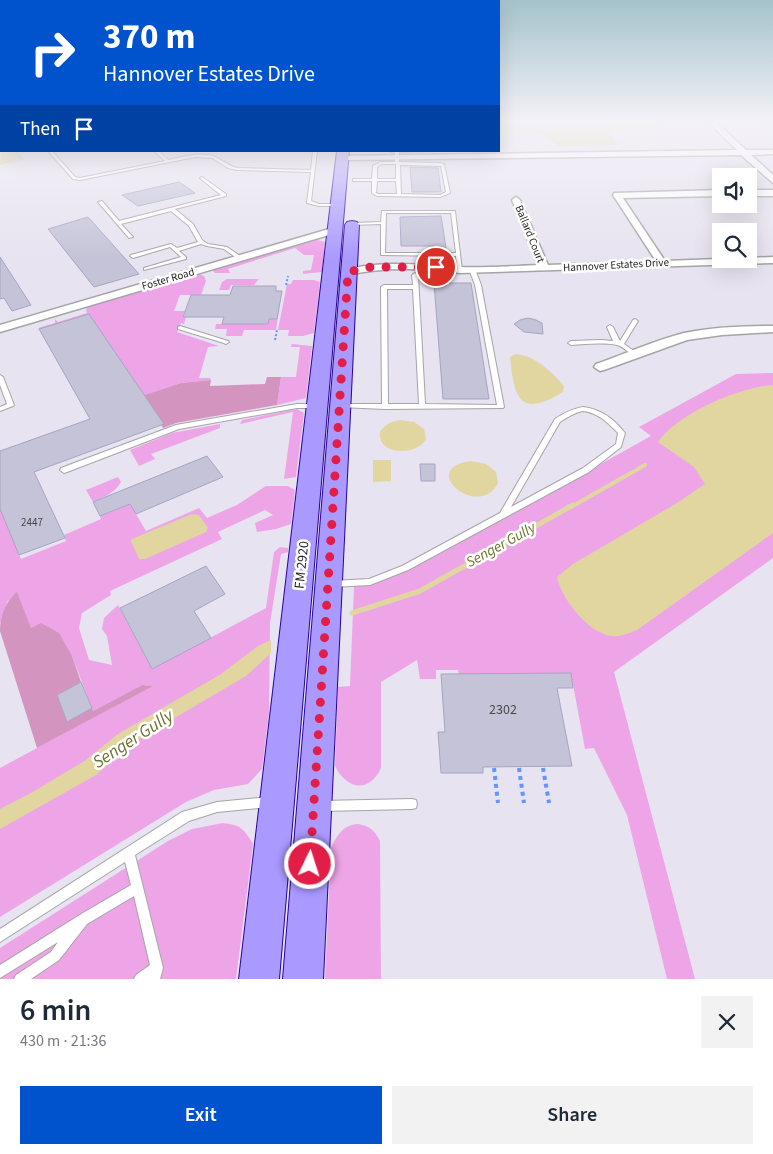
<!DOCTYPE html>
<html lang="en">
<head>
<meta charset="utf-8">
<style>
	body { margin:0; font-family:"Source Sans 3",sans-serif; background:#f2f2f3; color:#1f2937; height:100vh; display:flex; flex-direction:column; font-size:19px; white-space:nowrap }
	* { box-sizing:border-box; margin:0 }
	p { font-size:16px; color:#747a83 }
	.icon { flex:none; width:28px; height:28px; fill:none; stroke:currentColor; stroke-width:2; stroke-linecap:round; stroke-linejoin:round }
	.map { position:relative; height:979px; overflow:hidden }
	.sheet { display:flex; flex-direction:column; background:#fff; flex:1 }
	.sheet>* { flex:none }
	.hud { position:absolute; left:0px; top:0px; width:500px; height:152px; box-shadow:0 5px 20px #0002; background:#0053cc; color:#fff; overflow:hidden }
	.tools { position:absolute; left:712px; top:168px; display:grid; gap:10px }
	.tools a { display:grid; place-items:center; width:45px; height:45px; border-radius:0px; background:#fff; box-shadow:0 5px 20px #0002; font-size:25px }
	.pin { position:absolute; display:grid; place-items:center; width:42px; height:42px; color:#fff; margin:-21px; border:2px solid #fff; border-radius:50%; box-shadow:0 1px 5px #0007 }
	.me { position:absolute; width:55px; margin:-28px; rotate:4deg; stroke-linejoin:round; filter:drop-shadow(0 0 4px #0008) }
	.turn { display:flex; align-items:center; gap:18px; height:105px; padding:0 20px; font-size:22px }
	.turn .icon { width:65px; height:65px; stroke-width:2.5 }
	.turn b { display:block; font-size:35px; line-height:42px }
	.then { display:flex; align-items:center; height:48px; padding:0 20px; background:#0003; gap:10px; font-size:19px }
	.round { display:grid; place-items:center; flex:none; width:52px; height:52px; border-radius:0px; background:#f2f2f3 }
	.summary { display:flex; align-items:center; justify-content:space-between; height:85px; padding:0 20px }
	h1 { font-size:30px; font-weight:600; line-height:38px }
	.cta { display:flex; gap:10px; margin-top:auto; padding:10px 20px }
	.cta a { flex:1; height:58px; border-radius:0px; background:#0053cc; color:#fff; font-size:20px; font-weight:600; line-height:58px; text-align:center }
	.cta a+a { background:#f2f2f3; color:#1f2937 }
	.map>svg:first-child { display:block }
</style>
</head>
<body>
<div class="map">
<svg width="773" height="979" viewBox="0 0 773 979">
	<rect width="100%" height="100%" fill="#e7e3f0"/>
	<g fill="#eea5e7">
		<polygon points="314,239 325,242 322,272 303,274 303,271 311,270 314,255 304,255 295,248 228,269 230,273 215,273 213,271 213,268"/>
		<polygon points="197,273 204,276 206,281 201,295 180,295 174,311 185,311 183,316 186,317 184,324 181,323 177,332 219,346 208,347 199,378 210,378 211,380 181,383 144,395 38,328 55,323 55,319 58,322 87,313 86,310 88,305"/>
		<polygon points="227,279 259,279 254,285 231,285 229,290 219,290 222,282"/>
		<polygon points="293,280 314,280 320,282 314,333 303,336 288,336 289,330 278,330 287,284 291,284"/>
		<polygon points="279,309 276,330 244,330 242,336 226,336 227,329 215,329 216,324 268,324 269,319 277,319"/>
		<polygon points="292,344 312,346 306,398 277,405 281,377 296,377 300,347 291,347"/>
		<path d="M773,373V558L614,672L695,979H667L627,815L594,748L585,749L571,674H459L458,670H436V679H420L417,660L381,682V768C369,794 346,789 335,766L338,687L350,686L354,586C383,580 408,570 434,557L651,436L639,427L736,374Z"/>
		<polygon points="297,409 304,413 296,477 284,479 293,412 240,424 242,420"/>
		<polygon points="220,424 220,428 151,454 155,459 139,466 130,450 172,433"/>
		<path d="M118,477L121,482C115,493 104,497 93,502L86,490Z"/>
		<polygon points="266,486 288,486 295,490 291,524 276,529 257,532 255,523 273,515 265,510 218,532 222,539 110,591 111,595 82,613 79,628 89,660 112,665 107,636 102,629 104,618 118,605 152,669 266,608 274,552 280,547 288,548 288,552 281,554 270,623 269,713 262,769 248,784 214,790 186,802 0,917 0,768 152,686 142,685 93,711 72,656 31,628 8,600 0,624 0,509 21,559 66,541 64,535 101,519 100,516 116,510 123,492 146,531 199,508 207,518 237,505"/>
		<path d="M223,823C241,825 244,829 253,844L236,979H0V948L168,841L192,829Z"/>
		<path d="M358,824C370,826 375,831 380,841L381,979H325L331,848C337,835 343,825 358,824Z"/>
	</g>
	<g fill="#d395c0">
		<polygon points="267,377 281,377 277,405 176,423 163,428 144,395 181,383 211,380 210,386 265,384"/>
		<path d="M17,592L31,628L41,623L59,633L72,656L81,682L57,695L67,721L92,708L93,711L142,685L153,686L37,748L0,631C0,616 6,601 17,592Z"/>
	</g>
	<g fill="#e1d6a0">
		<polygon points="653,122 664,130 608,131 618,145 558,146 541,133 499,133 499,125"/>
		<polygon points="1,135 1,151 17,151 24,159 0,165"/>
		<path d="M516,354C534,355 553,373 564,386L563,392C519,419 514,397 510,357Z"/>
		<path d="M773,385V533L637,630C631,632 624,635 618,636C593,640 561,599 557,577L573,564L677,503L705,484L694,467L658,442C677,414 739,387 773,385Z"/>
		<path d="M400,420L414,422L424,429L426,439C417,456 377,456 380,432C385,424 391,422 400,420Z"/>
		<polygon points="373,460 391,460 391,481 373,482"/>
		<path d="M471,461L486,464L496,472L498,483C479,521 416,468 471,461Z"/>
		<polygon points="192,514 199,515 208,528 206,532 145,559 139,559 131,541 132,539"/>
		<polygon points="271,640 271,653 246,676 132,743 96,775 0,829 0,809 31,793 86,760 118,734 221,674 258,646"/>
	</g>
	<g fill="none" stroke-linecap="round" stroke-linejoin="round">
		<polyline stroke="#e1d6a0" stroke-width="4" points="571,507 645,465"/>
		<polyline stroke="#e1d6a0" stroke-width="5" points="352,613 420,591 573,505"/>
	</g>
	<g fill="#c4c3d7" stroke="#a6a5c3">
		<polygon points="410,167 438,168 441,192 412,192"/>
		<polygon points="179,182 195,193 138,206 122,195"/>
		<polygon points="441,216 446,248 434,248 434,246 401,246 400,217"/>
		<polygon points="88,217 139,274 94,287 48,229"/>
		<polygon points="0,257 31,305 12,311 4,298 0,299"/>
		<polygon points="434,283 471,283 489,399 443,399"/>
		<polygon points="233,286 276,286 276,291 282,291 277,319 269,319 268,324 222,324 224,317 183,317 191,295 230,295"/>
		<polygon points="89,314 164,424 34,472 65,538 19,555 0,509 0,451 90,419 39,329"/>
		<polygon points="528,318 536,320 542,323 543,334 524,332 514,324 520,320"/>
		<polygon points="207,456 223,477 136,514 130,504 100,516 93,502"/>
		<polygon points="420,464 435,464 435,481 421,481"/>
		<polygon points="206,566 225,594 194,611 211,638 152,669 120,608"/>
		<polygon points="571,673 573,688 557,688 572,766 483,767 483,773 441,773 438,732 445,732 441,674"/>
		<polygon points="81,682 92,708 67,722 57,695"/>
	</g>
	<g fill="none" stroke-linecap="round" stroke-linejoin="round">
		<g stroke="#a5a5a5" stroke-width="2">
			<g id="service">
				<rect x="0" y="128" width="1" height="2"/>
				<path d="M48,151H52L75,177L80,178L165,161L154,151H159L168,160C182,157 203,151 216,157C223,161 229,166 237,168L311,170L313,151H317L311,201L319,204H338L340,205L338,206H319L307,203L311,172L237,170L228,168L212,158L195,157L80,180L73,179Z"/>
				<path d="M388,151H437L399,152V162L440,163L444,164L450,193L440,197L377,196L372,193V181H353V179H372L373,166L381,162H395V153ZM382,164H396V179H377V167ZM400,165L441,166L446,192L440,195L401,194ZM377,181H396L397,194H378L376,193Z"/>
				<polygon points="202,177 226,194 226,196 175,209 193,224 202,240 208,244 227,247 243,258 238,259 224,249 207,246 201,244 179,251 186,257 186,259 144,270 144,268 181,257 170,247 133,258 130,256 131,255 171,244 177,248 198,242 189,226 171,211 121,224 133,237 129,238 98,202 102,201 119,221 221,195 201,179 200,178"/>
				<path d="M382,211H455L462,271L457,270L456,256L381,255V224L352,225L350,224L352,223L381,222ZM386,213H451L456,253H385Z"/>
				<path d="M472,267L475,269L481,285L504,407L503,408L385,409L340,407L339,406L340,405L342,404H382L381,287L384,285H413L412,275L415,273L418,275L425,404L497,405L475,285L469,269ZM387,289H413L419,404H388Z"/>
				<path d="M635,319L638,321L624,344L638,354V356C630,356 625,347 617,345C602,342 586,344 571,345L568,343L571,341L601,340L613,341L607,327L610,325L613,327L620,341L633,320Z"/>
				<polygon points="180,326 228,341 229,342 226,344 224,343 178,329 178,327"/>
				<polygon points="0,375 3,377 14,405 13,406 0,411 0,407 7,404 0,385"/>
				<polygon points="297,404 316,404 319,406 316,408 297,408 179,429 67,472 64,473 60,470 61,468 176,425"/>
				<path d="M583,407C601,409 614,419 625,433L621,447L589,472L408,570L370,585L332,587L329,586L328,584L329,582L332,581L369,579L402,566L500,513L555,419C564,413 572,409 583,407ZM583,411C599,413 608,423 618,433L616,444L583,468L511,507L560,422C567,417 574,413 583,411Z"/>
				<polygon points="269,797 273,798 274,802 273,806 269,807 217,812 189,821 135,855 163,968 160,979 134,979 136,975 150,965 134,896 87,924 59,960 31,979 14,979 16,975 51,952 58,942 0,978 0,965 83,913 131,885 125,862 0,942 0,929 182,812 217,802"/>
				<polygon points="412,799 416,800 417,804 416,808 412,809 321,811 317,810 316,806 317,802 321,801"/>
			</g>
		</g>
		<g stroke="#a5a5a5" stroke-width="3">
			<g id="minor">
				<polygon points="708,122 716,122 746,150 773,150 773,154 751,155 773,175 773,183 741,155 343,160 339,158 343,156 737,150"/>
				<path d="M721,190V196L623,198L665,261L773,257V263L460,273C423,268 384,267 348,275L343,272L344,270C384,260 420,265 460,267C486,268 512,266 538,265L512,200L516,197L520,200L548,265L656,261L613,195L614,193Z"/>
				<rect x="749" y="190" width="24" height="6"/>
				<polygon points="336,227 339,228 339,232 0,332 0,325"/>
				<path d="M773,326V332L722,335L687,340L604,370L600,371L594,367L596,364C625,354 653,341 684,333C713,327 743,326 773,326Z"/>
			</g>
		</g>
		<g stroke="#280098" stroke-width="2">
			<g id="primary">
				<polygon points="337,151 349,151 279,979 239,979"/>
				<polygon points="352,221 357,222 359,225 323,979 283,979 345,225 347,222"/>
			</g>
		</g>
		<g stroke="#6594ff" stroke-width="2" stroke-dasharray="2 2" stroke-linecap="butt">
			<polyline points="286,285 288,276"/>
			<polyline points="275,340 277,330"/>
		</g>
		<g stroke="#6594ff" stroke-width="4" stroke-dasharray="4 4" stroke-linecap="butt">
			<polyline points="494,768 498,803"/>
			<polyline points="519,768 524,803"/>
			<polyline points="543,768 549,803"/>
		</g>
		<use href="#service" fill="#fff" fill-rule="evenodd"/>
		<use href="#minor" fill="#fff" fill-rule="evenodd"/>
		<use href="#primary" fill="#a9f" fill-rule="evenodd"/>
	</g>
	<linearGradient id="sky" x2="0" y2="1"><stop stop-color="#a5c2cb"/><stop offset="0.47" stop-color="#f4f2f8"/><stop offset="1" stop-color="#f4f2f8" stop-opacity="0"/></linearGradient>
	<rect width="773" height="259" fill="url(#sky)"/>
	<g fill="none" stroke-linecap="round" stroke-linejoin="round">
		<polyline stroke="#e11d48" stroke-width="9" stroke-dasharray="0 16.2" points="310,864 348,272 371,267 436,267"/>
	</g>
	<g text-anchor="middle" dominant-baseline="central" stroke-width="5" stroke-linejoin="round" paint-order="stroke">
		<g font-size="11" fill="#1e1e1e" stroke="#fff">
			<text transform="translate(530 234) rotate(68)">Ballard Court</text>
			<text transform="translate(616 265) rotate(-3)">Hannover Estates Drive</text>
			<text transform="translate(168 279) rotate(-16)">Foster Road</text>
		</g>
		<g font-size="11" fill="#48474c">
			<text x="32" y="522">2447</text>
		</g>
		<g font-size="14" fill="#1e1e1e" stroke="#fff">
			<text transform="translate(302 565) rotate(-84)">FM 2920</text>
		</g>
		<g font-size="14" fill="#48474c">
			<text x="503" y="710">2302</text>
		</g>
		<g font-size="15" font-style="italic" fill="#6d742f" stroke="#fff">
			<text transform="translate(501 545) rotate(-29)">Senger Gully</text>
		</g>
		<g font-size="18" font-style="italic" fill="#6d742f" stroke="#fff">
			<text transform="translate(133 739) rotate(-33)">Senger Gully</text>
		</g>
	</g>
</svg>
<div class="tools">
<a><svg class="icon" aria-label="sound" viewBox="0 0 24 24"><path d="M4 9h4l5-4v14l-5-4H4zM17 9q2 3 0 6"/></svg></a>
<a><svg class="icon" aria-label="search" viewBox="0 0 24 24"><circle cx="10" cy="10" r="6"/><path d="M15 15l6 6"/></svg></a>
</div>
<div class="pin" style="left:436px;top:267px;background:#d93025"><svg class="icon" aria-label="arrive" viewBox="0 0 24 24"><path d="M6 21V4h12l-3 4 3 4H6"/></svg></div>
<svg class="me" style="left:310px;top:864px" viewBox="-20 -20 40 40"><circle r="17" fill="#e11d48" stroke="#fff" stroke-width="3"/><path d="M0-11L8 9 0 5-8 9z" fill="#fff"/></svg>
<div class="hud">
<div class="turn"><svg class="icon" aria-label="right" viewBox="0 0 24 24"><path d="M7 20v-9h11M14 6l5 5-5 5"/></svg><div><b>370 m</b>Hannover Estates Drive</div></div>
<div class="then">Then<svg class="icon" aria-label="arrive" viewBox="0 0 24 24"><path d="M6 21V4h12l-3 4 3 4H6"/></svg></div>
</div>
</div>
<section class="sheet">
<div class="summary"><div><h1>6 min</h1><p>430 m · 21:36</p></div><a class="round"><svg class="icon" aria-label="close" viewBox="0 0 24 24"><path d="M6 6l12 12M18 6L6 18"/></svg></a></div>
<div class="cta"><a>Exit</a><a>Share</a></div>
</section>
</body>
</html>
